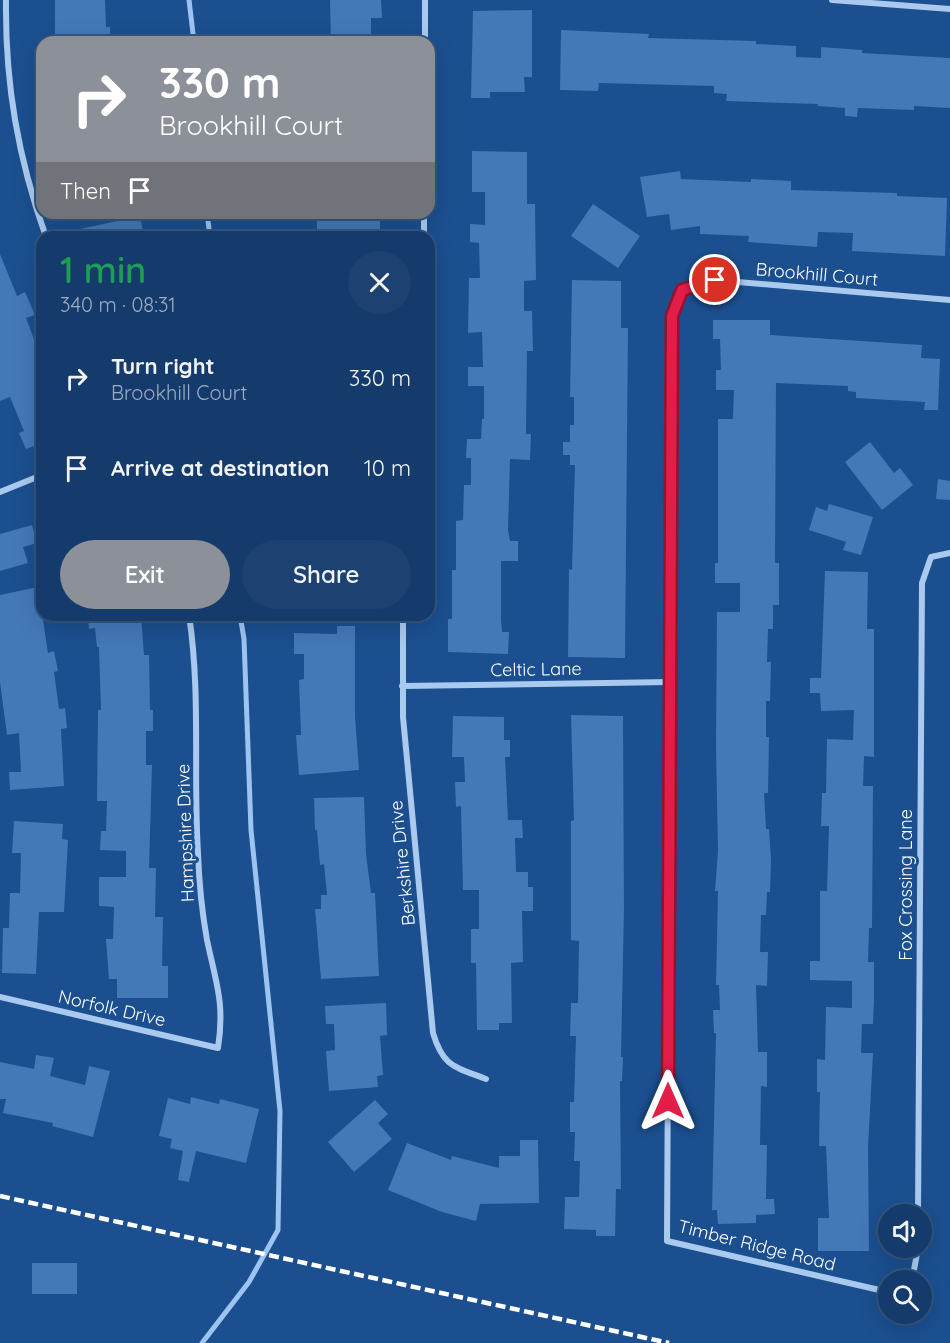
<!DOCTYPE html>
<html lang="en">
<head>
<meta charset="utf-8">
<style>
	body { margin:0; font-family:Quicksand,sans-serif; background:#1d4271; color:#f1f3f6; height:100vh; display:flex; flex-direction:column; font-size:22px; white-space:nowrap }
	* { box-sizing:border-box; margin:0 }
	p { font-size:20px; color:#9dadc1 }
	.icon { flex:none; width:33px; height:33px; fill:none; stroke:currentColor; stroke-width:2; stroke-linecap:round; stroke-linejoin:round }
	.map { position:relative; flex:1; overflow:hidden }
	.side { position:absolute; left:36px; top:231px; width:399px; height:390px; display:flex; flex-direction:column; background:#143b6b; border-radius:18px; box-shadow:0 6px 24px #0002,0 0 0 2px #33557e }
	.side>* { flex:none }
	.guide { position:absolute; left:36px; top:36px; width:399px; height:183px; border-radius:18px; box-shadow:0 6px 24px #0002,0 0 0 2px #33557e; background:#8c9099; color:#fff; overflow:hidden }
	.tools { position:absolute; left:878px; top:1204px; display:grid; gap:12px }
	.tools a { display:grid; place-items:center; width:54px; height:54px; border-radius:50%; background:#143b6b; box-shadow:0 6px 24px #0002,0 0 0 2px #33557e; font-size:30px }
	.pin { position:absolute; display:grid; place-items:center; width:51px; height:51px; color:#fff; margin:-26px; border:3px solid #fff; border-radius:50%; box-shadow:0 2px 6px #0007 }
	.me { position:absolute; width:66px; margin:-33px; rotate:0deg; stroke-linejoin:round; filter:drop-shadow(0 0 4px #0008) }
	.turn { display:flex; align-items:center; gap:21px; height:126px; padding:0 24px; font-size:27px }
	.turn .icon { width:78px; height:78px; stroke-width:2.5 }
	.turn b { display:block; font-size:42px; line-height:51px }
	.then { display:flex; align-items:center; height:57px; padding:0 24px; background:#0003; gap:12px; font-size:22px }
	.round { display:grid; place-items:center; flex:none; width:63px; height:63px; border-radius:32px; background:#1d4271 }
	.head { display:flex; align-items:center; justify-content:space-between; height:102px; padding:0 24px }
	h1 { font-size:36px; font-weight:600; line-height:45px; color:#1e9e55 }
	.primary-button { display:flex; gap:12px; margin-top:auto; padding:12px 24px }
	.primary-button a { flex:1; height:69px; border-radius:36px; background:#8c9099; color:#fff; font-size:24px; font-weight:600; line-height:69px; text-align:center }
	.primary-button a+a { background:#1d4271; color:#f1f3f6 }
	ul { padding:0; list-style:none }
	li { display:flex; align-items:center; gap:18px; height:90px; padding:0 24px }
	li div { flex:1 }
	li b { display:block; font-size:22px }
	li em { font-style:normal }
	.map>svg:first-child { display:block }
</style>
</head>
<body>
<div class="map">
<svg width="950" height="1343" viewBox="0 0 950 1343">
	<rect width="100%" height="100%" fill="#1b4f8f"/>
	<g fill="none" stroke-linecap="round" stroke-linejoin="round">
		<g stroke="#9cc4f0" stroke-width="5">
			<polyline points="189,0 194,42"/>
			<polyline points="207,213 210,237"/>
			<polyline points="202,1343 249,1282 278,1230 280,1111 251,830 244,639 240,615"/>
		</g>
	</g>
	<g fill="#4478b7">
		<polygon points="55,0 105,0 106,27 110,27 110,42 55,42"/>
		<polygon points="330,0 381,0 382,18 371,18 371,42 331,42"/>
		<polygon points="532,10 532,77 524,77 525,92 490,92 490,98 471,98 473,11"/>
		<polygon points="561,30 649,34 648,38 756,41 756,44 796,46 796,57 821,58 821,47 862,50 862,53 950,58 950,108 914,106 914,110 858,108 857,117 845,116 845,108 818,106 818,104 726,101 727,94 714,93 714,86 599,83 598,91 560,90"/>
		<polygon points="472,151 527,152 527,204 535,204 536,280 524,281 524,311 532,311 533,351 527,351 526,434 531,434 530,460 510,459 508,530 510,541 518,541 518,561 501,561 501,620 502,632 509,632 508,654 448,652 448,619 452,619 452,570 456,570 456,521 463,520 464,485 471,485 471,458 466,458 467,439 481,439 482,419 484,419 484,386 468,386 468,367 483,367 482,332 468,333 469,278 480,278 479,243 470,242 470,224 485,225 485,192 472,192"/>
		<polygon points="680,171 681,179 751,182 751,179 791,181 791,190 897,193 897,196 947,198 945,256 852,251 853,233 818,232 817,247 748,242 749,236 700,234 700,226 671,230 669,214 647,217 640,177"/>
		<polygon points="593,204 640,236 618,268 571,236"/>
		<polygon points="317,213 380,213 380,231 317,232"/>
		<polygon points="140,216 144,237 71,237 71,231"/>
		<polygon points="0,254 17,296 25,292 35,315 26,318 35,342 42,339 42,443 26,449 19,433 24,431 10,397 0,401"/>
		<polygon points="572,280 621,281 621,328 628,328 625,658 568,657 569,569 572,570 575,465 570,465 570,455 563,455 563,442 570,442 570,425 574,425 574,397 570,397"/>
		<polygon points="713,320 770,320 770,335 922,345 921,358 940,359 938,410 924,410 925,402 856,398 856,392 848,391 848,386 776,383 775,563 779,563 779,605 773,605 773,629 768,629 767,662 771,662 770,701 766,701 766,737 769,737 768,793 764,793 766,829 769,829 771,860 770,892 767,892 766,915 761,915 760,952 768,952 767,986 756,985 758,1052 767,1052 767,1087 761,1086 760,1145 767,1145 766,1199 774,1199 775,1214 756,1215 756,1223 718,1224 717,1210 712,1210 716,1033 714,1033 713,1010 720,1010 719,985 716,985 718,891 715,891 718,851 716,747 717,612 740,612 740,583 715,583 715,563 718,563 718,419 733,419 734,390 716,390 716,370 721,370 720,339 713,339"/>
		<polygon points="870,442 894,473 900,468 913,485 882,510 845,462"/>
		<polygon points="938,479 950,481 950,500 936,499"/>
		<polygon points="829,504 873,517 861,555 843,550 846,542 809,530 816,507 827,511"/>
		<polygon points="32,525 37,543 23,547 28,563 0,571 0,534"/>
		<polygon points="825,571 868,572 867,629 874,629 874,757 864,756 863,786 873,786 872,928 869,928 868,962 874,962 874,999 873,1024 862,1024 861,1053 873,1053 868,1147 869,1251 818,1251 818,1218 829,1218 826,1146 819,1146 820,1092 817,1092 817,1059 825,1060 826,1007 852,1008 852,981 810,980 810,961 820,961 820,891 827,891 829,826 821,826 822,793 826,793 827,739 853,740 854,710 821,711 820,693 810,693 810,678 821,678"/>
		<polygon points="38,587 48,653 54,651 58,671 54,672 59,709 65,708 67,728 61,729 64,786 10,790 9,772 21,772 19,733 7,735 0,682 0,595"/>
		<polygon points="88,615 141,615 144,655 149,655 150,710 153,710 153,731 146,731 146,765 152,765 149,868 156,868 155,917 163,917 162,966 168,966 168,998 117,998 117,979 109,979 106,939 113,939 114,907 99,906 99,877 126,877 126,851 100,850 101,831 106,831 107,801 97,801 98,710 101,710 99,647 97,647 95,628 89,629"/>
		<polygon points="337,626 355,626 355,717 359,770 299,775 296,735 301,735 299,680 304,679 304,654 294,654 294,633 337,634"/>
		<polygon points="571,715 623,716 624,909 621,1057 623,1057 622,1081 620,1081 621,1189 616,1189 615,1236 596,1236 596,1230 564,1229 565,1197 579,1197 580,1161 574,1161 575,1132 570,1132 570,1102 574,1102 576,1036 570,1036 571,1003 578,1003 579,941 571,940 571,821 574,820"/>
		<polygon points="453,716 504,717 504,740 510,740 510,757 505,757 508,820 522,820 523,838 515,838 516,872 528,872 528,887 533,887 533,911 522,911 523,962 511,963 512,1023 499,1023 499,1030 477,1030 476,963 471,963 471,929 479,929 479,890 463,890 461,806 456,807 455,782 465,782 464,757 452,757"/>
		<polygon points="364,797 366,854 371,893 375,893 379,976 321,979 315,909 321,909 321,895 327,895 324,864 320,865 317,830 315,830 314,798"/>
		<polygon points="14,821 63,824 62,839 68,840 64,912 39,912 36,974 2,973 3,928 9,928 10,893 20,893 21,853 12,853"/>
		<polygon points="386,1003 387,1035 380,1036 383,1075 377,1076 378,1087 329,1091 326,1051 335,1050 334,1024 326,1024 325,1006"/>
		<polygon points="36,1055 54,1058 50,1076 85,1085 89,1066 110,1071 93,1137 52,1126 53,1123 3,1113 6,1099 0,1099 0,1062 34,1069"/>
		<polygon points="191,1097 219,1104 220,1099 259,1109 246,1163 196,1151 189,1182 178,1180 183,1151 170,1148 172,1139 159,1136 168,1098 190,1104"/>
		<polygon points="375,1100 388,1114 378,1123 392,1139 354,1172 328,1142"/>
		<polygon points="520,1140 538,1140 539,1203 480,1204 476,1221 442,1212 388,1190 407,1143 451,1160 452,1156 499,1168 499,1156 520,1156"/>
		<rect x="32" y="1263" width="45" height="31"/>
	</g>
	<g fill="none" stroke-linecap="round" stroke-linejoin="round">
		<g stroke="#a9c9ee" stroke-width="6">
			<path d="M6,0C5,84 18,158 46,237"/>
			<polyline points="832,0 950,9"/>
			<polyline points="425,42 425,0"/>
			<polyline points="424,237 424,213"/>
			<polyline points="0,492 42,475"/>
			<path d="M403,615V717L433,1033C443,1067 455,1067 486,1079"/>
			<polyline points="402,686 671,682"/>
			<path d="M0,997L218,1048C225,1003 216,983 207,940C202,912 199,882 198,853C193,773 201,694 189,615"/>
			<polyline points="918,1215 922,583 931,557 950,553"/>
			<polyline points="912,1281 918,1248"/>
			<polyline points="888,1292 667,1241 672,316 682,290 715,280 950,300"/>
		</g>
		<polyline stroke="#fff" stroke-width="4.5" stroke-dasharray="10 4.5" stroke-linecap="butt" points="0,1196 669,1343"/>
	</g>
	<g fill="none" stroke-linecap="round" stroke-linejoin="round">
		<g stroke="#92132f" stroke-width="15">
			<polyline id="route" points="668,1101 672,316 682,290 715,280"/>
		</g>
		<use href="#route" stroke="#e11d48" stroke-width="10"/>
	</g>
	<g text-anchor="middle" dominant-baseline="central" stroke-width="6" stroke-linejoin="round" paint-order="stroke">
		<g font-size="18" fill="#fff" stroke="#1b4f8f">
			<text transform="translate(817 274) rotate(5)">Brookhill Court</text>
			<text transform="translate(536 669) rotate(-1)">Celtic Lane</text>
			<text transform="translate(185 833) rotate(-92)">Hampshire Drive</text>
			<text transform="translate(402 863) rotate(-96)">Berkshire Drive</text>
			<text transform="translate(905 885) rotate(-90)">Fox Crossing Lane</text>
			<text transform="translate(112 1008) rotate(13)">Norfolk Drive</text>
			<text transform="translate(757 1245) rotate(14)">Timber Ridge Road</text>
		</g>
	</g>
</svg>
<div class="tools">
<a><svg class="icon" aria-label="sound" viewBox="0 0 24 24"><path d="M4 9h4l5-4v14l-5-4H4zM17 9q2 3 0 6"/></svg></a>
<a><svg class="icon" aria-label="search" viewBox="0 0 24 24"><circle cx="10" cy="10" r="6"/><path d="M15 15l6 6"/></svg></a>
</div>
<div class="pin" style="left:715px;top:280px;background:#d93025"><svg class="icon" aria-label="arrive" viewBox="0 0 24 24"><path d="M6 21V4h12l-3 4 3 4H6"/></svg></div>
<svg class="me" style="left:668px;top:1101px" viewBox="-20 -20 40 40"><path d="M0-17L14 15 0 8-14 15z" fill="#e11d48" stroke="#fff" stroke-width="4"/></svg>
<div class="guide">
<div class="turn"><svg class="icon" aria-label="right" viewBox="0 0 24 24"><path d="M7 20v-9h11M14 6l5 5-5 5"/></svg><div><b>330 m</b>Brookhill Court</div></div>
<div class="then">Then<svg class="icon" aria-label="arrive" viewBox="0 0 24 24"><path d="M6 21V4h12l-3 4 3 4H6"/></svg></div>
</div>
<section class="side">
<div class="head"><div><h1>1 min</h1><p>340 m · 08:31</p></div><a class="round"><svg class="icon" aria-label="close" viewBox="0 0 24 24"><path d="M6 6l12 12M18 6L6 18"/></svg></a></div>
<ul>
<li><svg class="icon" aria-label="right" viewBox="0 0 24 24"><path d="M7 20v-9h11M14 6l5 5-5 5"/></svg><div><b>Turn right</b><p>Brookhill Court</p></div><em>330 m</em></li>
<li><svg class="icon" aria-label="arrive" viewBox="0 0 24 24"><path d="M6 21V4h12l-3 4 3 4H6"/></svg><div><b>Arrive at destination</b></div><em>10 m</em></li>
</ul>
<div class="primary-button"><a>Exit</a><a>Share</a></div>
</section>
</div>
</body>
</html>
